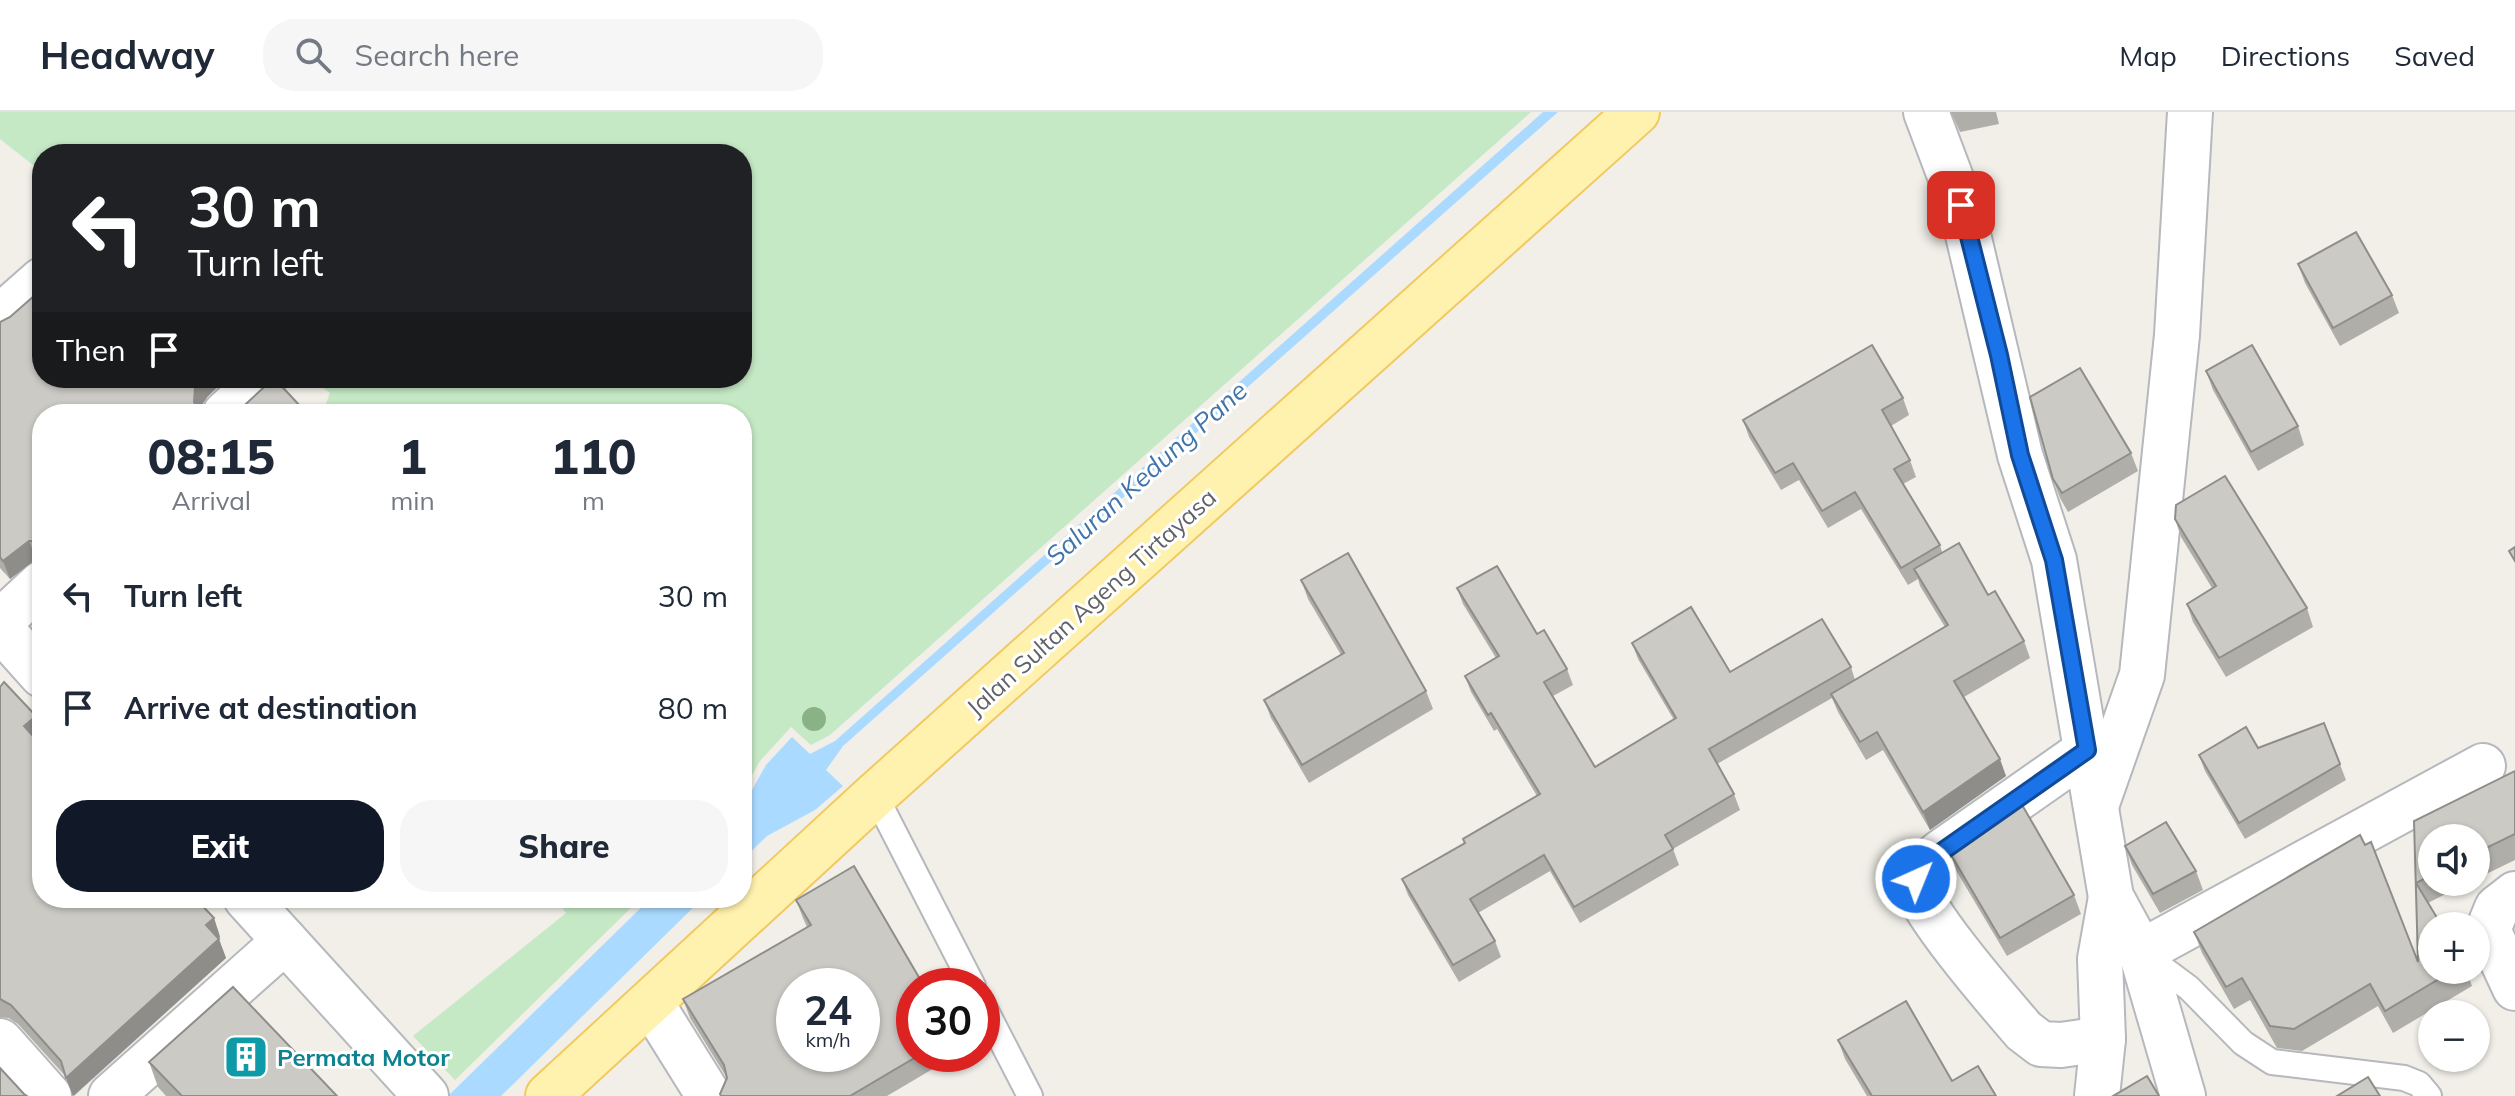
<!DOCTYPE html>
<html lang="en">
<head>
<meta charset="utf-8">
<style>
	body { margin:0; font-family:Mulish,sans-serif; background:#f6f6f7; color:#1f2937; height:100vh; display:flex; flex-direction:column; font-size:30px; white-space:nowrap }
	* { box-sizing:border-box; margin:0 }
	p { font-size:26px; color:#747a83 }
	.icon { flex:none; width:44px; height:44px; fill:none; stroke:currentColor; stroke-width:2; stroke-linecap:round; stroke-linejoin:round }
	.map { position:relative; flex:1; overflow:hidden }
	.drawer { position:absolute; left:32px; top:292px; width:720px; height:504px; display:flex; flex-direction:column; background:#fff; border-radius:32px; box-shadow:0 2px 6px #0004 }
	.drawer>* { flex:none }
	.guide { position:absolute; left:32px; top:32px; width:720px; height:244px; border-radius:32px; box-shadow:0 2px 6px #0004; background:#202124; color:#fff; overflow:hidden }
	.tools { position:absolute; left:2418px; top:712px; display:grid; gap:16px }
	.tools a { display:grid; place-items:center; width:72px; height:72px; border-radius:50%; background:#fff; box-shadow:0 2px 6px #0004; font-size:40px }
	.speed { position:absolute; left:776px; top:856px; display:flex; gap:16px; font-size:40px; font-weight:700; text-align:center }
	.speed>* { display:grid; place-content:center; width:104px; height:104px; border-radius:50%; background:#fff; box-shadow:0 2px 6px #0004; line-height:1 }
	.speed small { font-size:20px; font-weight:400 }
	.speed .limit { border:12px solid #d22; background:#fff; color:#111 }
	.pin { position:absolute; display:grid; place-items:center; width:68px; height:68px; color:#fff; margin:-34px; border-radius:16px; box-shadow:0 4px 12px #0006 }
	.me { position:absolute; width:88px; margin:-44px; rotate:44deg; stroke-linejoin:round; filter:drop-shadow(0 0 6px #0008) }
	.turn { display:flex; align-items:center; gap:28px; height:168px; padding:0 24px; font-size:36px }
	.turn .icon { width:104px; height:104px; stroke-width:2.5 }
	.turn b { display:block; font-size:56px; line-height:68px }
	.then { display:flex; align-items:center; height:76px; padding:0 24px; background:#0003; gap:16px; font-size:30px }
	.eta { display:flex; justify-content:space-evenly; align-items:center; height:136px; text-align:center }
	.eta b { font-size:48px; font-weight:800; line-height:56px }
	.primary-button { display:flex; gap:16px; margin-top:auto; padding:16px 24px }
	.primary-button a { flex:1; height:92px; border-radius:32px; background:#111827; color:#fff; font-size:32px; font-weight:800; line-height:92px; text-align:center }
	.primary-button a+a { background:#f6f6f7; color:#1f2937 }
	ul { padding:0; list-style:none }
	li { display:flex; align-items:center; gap:24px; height:112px; padding:0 24px }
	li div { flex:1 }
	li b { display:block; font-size:30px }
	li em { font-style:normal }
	header { display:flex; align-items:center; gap:48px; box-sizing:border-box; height:112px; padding:0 40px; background:#fff; border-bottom:2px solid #e0e1e3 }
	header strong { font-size:38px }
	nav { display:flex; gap:44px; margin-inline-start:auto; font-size:28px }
	.search { width:560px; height:72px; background:#f6f6f7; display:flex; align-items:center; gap:20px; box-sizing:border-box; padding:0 28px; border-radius:32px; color:#747a83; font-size:30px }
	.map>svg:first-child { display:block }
</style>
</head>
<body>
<header>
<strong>Headway</strong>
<div class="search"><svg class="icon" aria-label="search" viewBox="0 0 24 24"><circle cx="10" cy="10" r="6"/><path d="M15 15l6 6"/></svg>Search here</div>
<nav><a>Map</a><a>Directions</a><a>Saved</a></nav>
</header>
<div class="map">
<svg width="2515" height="984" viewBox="0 0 2515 984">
	<rect width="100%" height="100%" fill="#f1efe8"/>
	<g fill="#c5e8c5">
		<polygon points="0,0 1531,0 830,623 811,633 791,615 760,649 742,681 742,302 322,302 330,281 309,266 742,266 742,42 42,42 42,60 0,27"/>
		<polygon points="555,786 641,786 455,968 413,924 566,801"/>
	</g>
	<g fill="#aadaff">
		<polygon points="1543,0 1558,0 843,634 826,658 843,674 815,698 767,724 742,748 742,696 766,653 792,625 810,642 835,629"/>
		<polygon points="651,786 703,786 501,984 448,984"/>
	</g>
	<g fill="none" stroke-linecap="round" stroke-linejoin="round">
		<g stroke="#b5b8bc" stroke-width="28">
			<g id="service">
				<polyline points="875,683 973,874"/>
				<polyline points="2146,844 2189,876 2243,931 2272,950 2404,966 2419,972 2429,984"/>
				<polyline points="982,891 1030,984"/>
			</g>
		</g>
		<g stroke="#b5b8bc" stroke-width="48">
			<g id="minor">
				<polyline points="1926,0 1961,93 2020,343 2054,448 2111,785 2141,840 2183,984"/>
				<polyline points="0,205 42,168"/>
				<polyline points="225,302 264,266"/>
				<polyline points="0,510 42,471"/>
				<polyline points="0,516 42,563"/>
				<path d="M2087,638L1940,741C1932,748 1918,757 1916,769C1913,792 2005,897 2024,919L2041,932L2061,933L2103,927"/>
				<polyline points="2097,691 2142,563 2177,223 2190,0"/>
				<polyline points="2515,782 2497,796 2488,818 2515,876"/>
				<polyline points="246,786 426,984"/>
				<polyline points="2141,840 2483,654"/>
				<polyline points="651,891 709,984"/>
				<polyline points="0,929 49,984"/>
				<polyline points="111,984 285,829"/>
				<polyline points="2097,984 2103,927 2100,847 2111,785"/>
			</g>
		</g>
		<g stroke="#f2c960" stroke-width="48">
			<polyline id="primary" points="548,984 875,683 1637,0"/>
		</g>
		<use href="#service" stroke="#fff" stroke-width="24"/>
		<use href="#minor" stroke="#fff" stroke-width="44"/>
		<use href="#primary" stroke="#fff2af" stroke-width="44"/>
	</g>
	<circle fill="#89b387" cx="814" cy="607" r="12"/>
	<g fill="#afaea9">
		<polygon points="1951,0 1996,0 1999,12 1960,20"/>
		<polygon points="2298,152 2392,183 2399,201 2340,234 2305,171"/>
		<polygon points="10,205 42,266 227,266 208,284 201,294 201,301 42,302 42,447 36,447 10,467 0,456 0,210"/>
		<polygon points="2206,259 2298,314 2304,333 2258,359 2213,278"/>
		<polygon points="1903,286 1909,303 1891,314 1910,348 1916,365 1903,372 1940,433 1942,440 1988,483 2024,529 2030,546 1964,585 2006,664 1930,718 1883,638 1866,648 1838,600 1832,586 1717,652 1734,682 1740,698 1673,737 1679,753 1580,811 1550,759 1478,801 1495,829 1501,845 1459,870 1408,783 1402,767 1464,731 1463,727 1537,684 1497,617 1494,619 1471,580 1465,564 1496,546 1463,492 1457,476 1537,522 1567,557 1573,573 1553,584 1595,655 1674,608 1638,547 1632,531 1730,560 1851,555 1855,568 1945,515 1920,474 1918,467 1908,473 1861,397 1828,416 1799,368 1781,378 1749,325 1743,308"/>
		<polygon points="2131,341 2138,359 2068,400 2060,386 2053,367"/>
		<polygon points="2175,407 2307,496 2313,515 2226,565 2193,510 2187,492 2212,476 2181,425"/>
		<polygon points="1301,468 1426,579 1433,597 1309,671 1271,606 1264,588 1341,543 1308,487"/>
		<polygon points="42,479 42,503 36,486"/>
		<polygon points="0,575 36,604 42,621 42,623 37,628 42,786 214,806 220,825 218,826 226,846 74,984 67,966 18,912 9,906 0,905"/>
		<polygon points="2324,611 2346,668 2245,727 2205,659 2199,643 2258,636"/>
		<polygon points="2515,659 2515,748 2476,767 2476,726 2432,726 2432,770 2469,770 2428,791 2432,858 2466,858 2472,874 2393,921 2378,894 2302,939 2277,936 2250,888 2234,897 2202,841 2194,820 2418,850 2414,709"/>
		<polygon points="2125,734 2196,759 2203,778 2160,801 2132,753"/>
		<polygon points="1950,741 2074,783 2081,802 2007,844 1957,760"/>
		<polygon points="796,788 914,942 958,942 887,984 721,984 727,966 690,906 683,887 807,815 803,806"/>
		<polygon points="1838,928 1952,969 1996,984 1867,984 1845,947"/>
		<polygon points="149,950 337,984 166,984 158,975"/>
	</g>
	<g fill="#8f8d8a">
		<polygon points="201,266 227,266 208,284 201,294 201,302 194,290 195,275"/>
		<polygon points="29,429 36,447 10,467 3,449"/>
		<polygon points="36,604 42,623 31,633 24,614"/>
		<polygon points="2000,647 2006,664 1930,718 1923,700"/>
		<polygon points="214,806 220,825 213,831 206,813"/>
		<polygon points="219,827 226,846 73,984 66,966"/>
	</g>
	<g fill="#cccac5" stroke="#8f8d8a" stroke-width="2" fill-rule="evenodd">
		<polygon points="2356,120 2392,183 2333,216 2298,152"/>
		<polygon points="42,177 42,266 201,266 195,275 194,290 202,302 42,302 42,429 29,429 3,449 0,445 0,210 10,205"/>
		<polygon points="1872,233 1903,286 1882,298 1910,348 1894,357 1940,433 1901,456 1855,380 1822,399 1793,351 1775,361 1743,308"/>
		<polygon points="2252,233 2298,314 2251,340 2206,259"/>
		<polygon points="2080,256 2131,341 2062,381 2053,367 2030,285"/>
		<polygon points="274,266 301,295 297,302 235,302"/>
		<polygon points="2225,364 2307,496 2219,546 2187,492 2216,474 2175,407 2176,393"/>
		<polygon points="1959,431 1988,483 1995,479 2024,529 1954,569 2000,647 1923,700 1877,620 1860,630 1831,582 1948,513 1914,457"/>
		<polygon points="2515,435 2515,449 2509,439"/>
		<polygon points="1348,441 1426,579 1302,653 1264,588 1344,541 1301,468"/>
		<polygon points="1497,454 1537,522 1544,518 1567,557 1544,570 1595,655 1676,606 1632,531 1691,495 1730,560 1822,507 1851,555 1709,637 1734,682 1665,723 1673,737 1574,795 1544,743 1470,787 1495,829 1453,853 1402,767 1465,731 1463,727 1540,682 1491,601 1488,603 1465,564 1499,544 1457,476"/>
		<polygon points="42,479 42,493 36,486"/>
		<polygon points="4,570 36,604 24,614 42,634 42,786 195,786 214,806 206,813 219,827 66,966 61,949 11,893 0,887 0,575"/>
		<polygon points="2324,611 2340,652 2239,711 2199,643 2246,615 2258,636"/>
		<polygon points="2515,659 2515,722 2476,741 2476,726 2432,726 2432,763 2416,771 2442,814 2432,814 2432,858 2454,858 2385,899 2370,872 2294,917 2270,914 2242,866 2226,875 2194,820 2360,723 2365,733 2371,730 2418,850 2414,709"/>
		<polygon points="2021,691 2074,783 2000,826 1950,741"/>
		<polygon points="2166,710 2196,759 2153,782 2125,734"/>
		<path d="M854,754L924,874H914V942H921L850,984H721L720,982L727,966L724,953L683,887L811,813L796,788ZM794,874H862V942H794Z"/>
		<polygon points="233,875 337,984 182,984 149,950"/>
		<polygon points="1906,889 1952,969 1978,954 1996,984 1872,984 1838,928"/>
		<polygon points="0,956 24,982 27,984 0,984"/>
		<polygon points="2147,964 2159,984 2113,984"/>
		<polygon points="2368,965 2380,984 2337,984"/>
	</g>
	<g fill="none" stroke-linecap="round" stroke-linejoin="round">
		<g stroke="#114b97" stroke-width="20">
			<polyline id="route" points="1916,767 1923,756 1940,741 2087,638 2054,448 2020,343 1999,243 1961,93"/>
		</g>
		<use href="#route" stroke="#1a73e8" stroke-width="14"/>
	</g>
	<defs>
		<g id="building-square" transform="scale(2.3)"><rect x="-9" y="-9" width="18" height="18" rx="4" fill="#0f9aa8" stroke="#fff"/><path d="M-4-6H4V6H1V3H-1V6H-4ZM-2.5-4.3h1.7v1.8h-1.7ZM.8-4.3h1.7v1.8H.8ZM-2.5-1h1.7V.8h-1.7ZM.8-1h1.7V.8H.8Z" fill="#fff"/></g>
	</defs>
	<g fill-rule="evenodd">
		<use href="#building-square" x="246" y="945"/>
	</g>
	<g text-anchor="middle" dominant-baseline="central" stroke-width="6" stroke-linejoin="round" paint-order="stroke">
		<g font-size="24" fill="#5f6368" stroke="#fff">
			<text transform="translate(1091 490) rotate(-42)">Jalan Sultan Ageng Tirtayasa</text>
		</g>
		<g font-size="24" font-weight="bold" fill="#0d838f" stroke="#fff" text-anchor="start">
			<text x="277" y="945">Permata Motor</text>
		</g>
		<g font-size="26" font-style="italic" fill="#4174aa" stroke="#fff">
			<text transform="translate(1146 361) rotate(-42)">Saluran Kedung Pane</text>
		</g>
	</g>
</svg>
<div class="tools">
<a><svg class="icon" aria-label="sound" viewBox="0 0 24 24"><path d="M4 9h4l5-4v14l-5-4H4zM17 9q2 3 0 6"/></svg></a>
<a>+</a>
<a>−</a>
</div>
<div class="speed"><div>24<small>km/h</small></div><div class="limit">30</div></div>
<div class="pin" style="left:1961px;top:93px;background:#d93025"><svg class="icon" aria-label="arrive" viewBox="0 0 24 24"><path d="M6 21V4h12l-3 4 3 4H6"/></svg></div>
<svg class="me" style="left:1916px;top:767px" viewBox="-20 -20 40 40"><circle r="17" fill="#1a73e8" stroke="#fff" stroke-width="3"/><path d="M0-11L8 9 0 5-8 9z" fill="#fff"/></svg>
<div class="guide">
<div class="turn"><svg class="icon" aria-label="left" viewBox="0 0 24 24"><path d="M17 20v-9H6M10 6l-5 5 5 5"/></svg><div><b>30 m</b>Turn left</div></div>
<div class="then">Then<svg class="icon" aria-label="arrive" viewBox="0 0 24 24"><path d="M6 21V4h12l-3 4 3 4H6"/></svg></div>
</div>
<section class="drawer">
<div class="eta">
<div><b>08:15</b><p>Arrival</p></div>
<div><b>1</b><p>min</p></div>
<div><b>110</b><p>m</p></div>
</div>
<ul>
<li><svg class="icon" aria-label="left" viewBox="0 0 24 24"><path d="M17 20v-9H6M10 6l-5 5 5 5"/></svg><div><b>Turn left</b></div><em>30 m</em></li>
<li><svg class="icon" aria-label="arrive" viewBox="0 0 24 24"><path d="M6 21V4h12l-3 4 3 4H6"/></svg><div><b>Arrive at destination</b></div><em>80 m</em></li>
</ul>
<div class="primary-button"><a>Exit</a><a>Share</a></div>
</section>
</div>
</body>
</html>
